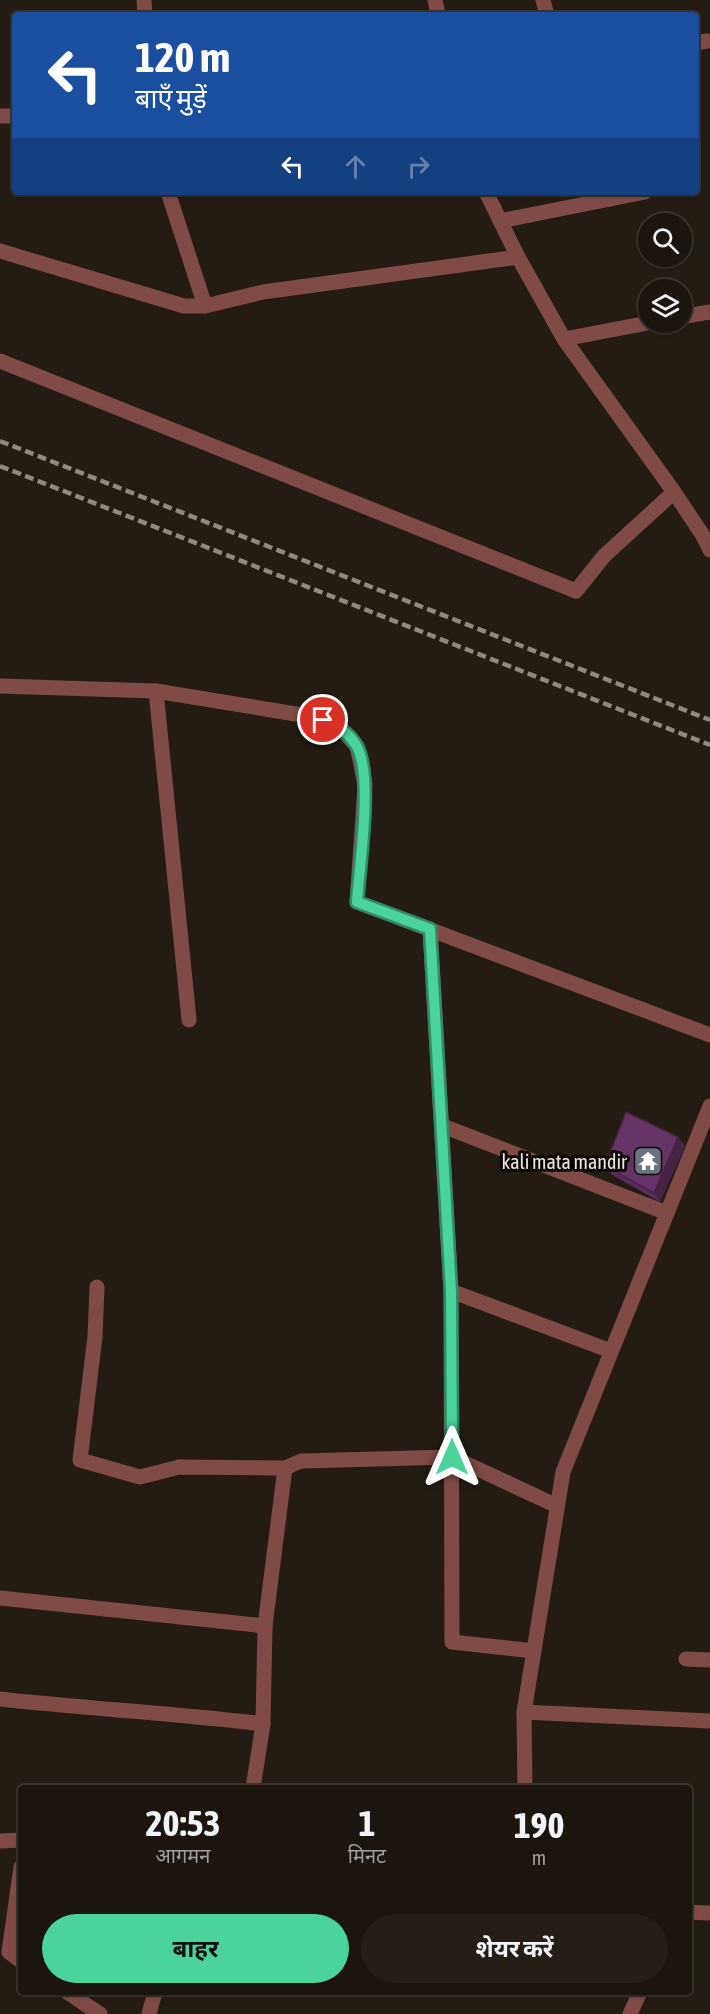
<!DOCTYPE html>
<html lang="hi">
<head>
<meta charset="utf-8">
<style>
	body { margin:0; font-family:"Asap Condensed","Noto Sans Devanagari",sans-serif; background:#241e17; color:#f1f3f6; height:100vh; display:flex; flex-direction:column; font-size:22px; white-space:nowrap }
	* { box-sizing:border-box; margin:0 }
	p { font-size:20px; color:#a09f9e }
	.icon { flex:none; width:33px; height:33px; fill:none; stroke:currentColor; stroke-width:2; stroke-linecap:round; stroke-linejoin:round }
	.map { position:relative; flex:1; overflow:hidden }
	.sheet { position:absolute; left:18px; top:1785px; width:674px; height:210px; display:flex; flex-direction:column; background:#1b150e; border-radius:6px; box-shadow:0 2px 4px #0004,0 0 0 2px #39342e }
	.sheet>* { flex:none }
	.banner { position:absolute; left:12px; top:12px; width:687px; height:183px; border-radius:6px; box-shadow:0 2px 4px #0004,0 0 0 2px #39342e; background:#1a4fa0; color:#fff; overflow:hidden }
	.controls { position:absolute; left:638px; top:213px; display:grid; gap:12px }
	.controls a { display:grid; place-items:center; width:54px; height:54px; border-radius:50%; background:#1b150e; box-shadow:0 2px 4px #0004,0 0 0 2px #39342e; font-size:30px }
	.pin { position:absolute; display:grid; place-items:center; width:51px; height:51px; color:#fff; margin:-26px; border:3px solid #fff; border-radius:50%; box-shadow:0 2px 6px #0007 }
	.me { position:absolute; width:66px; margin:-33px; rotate:0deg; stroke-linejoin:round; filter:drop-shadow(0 0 4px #0008) }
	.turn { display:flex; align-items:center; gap:21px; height:126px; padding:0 24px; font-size:27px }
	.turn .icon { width:78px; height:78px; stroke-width:2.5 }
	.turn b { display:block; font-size:42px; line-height:51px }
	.lanes { display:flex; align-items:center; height:57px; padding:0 24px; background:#0003; justify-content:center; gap:30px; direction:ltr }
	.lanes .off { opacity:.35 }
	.eta { display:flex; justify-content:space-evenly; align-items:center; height:102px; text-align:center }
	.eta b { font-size:36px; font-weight:700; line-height:42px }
	.button { display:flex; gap:12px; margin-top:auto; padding:12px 24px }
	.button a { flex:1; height:69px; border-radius:36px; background:#4ad49c; color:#111; font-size:24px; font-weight:700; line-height:69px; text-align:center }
	.button a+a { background:#241e17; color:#f1f3f6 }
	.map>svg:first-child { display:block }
</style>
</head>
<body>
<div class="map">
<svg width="710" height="2014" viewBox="0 0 710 2014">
	<rect width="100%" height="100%" fill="#241c13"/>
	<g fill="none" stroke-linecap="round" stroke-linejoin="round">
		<g stroke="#804b46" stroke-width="15">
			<polyline points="144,0 145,15"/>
			<polyline points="435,0 438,15"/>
			<polyline points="543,0 547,15"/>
			<polyline points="696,43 707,41"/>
			<polyline points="0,116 15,116"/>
			<polyline points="486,192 518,257 564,339 674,492 702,534 710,550"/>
			<polyline points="500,221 645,192"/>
			<polyline points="0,251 184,306 205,306 168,192"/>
			<polyline points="205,306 263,292 518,257"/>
			<polyline points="681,317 710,312"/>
			<polyline points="564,339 653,322"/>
			<polyline points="0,361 576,591 604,556 674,492"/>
			<polyline points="0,686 156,691 308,716 338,726 357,746 365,785 357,902 710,1035"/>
			<polyline points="156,691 189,1020"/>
			<polyline points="430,929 451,1291 452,1642 534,1651"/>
			<polyline points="443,1126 667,1213"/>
			<polyline points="97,1287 95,1337 80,1460 140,1477 179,1467 285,1468 301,1461 452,1457 557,1506"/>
			<polyline points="451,1291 611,1351"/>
			<polyline points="0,1598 265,1626"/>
			<polyline points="686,1659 710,1660"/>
			<path d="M0,1699C88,1709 175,1713 263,1724"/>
			<polyline points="524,1712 710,1721"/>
			<polyline points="253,1788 263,1724 265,1626 285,1468"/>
			<polyline points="525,1788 524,1712 563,1472 710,1106"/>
			<polyline points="0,1841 21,1840"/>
			<polyline points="21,1867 9,1952 21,1961"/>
			<polyline points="688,1912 710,1913"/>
			<polyline points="67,1992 100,2014"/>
			<polyline points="149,2014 155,1992"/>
			<polyline points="630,2014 640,1992"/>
		</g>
		<g stroke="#908982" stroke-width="4.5" stroke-dasharray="9 4.5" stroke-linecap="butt">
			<polyline points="0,441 710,720"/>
			<polyline points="0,466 710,745"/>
		</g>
	</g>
	<polygon fill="#582c58" points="678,1137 685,1146 660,1202 612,1175 605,1166"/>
	<polygon fill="#472447" points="678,1137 685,1146 660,1202 654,1193"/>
	<polygon fill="#636" stroke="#472447" stroke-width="1.5" points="626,1112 678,1137 654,1193 605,1166"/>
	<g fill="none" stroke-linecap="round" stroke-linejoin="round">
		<g stroke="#308a65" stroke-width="15">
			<path id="route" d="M323,720C337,725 348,732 356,745C374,774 359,866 357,902L430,929L451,1291L452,1457"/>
		</g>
		<use href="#route" stroke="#4ad49c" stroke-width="10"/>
	</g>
	<defs>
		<g id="temple-square" transform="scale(1.5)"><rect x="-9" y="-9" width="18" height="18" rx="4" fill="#6b7280" stroke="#0a0705"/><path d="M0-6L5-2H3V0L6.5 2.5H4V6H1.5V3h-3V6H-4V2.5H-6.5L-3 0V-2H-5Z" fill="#fff"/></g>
	</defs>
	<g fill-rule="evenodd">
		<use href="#temple-square" x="648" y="1161"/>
	</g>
	<g text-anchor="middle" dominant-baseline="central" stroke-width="6" stroke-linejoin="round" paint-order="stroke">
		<g font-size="20" fill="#ece7e1" stroke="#0a0705" text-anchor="end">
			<text x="627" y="1161">kali mata mandir</text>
		</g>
	</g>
</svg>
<div class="controls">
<a><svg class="icon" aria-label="search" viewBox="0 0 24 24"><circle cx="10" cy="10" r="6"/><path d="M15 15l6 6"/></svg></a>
<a><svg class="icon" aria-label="layers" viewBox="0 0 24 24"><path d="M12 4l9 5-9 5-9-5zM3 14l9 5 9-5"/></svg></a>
</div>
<div class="pin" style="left:323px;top:720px;background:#d93025"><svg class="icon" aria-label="arrive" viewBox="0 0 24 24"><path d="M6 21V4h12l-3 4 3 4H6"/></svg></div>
<svg class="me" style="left:452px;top:1457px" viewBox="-20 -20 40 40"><path d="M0-17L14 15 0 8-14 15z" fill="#4ad49c" stroke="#fff" stroke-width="4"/></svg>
<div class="banner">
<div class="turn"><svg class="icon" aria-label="left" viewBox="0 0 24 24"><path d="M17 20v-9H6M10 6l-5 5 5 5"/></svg><div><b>120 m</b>बाएँ मुड़ें</div></div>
<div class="lanes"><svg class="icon" aria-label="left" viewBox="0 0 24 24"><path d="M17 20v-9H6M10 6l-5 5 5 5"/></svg><svg class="icon off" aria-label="ahead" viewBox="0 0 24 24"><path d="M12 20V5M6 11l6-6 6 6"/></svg><svg class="icon off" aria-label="right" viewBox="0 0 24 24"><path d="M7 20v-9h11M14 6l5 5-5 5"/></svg></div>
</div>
<section class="sheet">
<div class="eta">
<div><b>20:53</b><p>आगमन</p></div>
<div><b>1</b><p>मिनट</p></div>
<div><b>190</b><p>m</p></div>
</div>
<div class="button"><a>बाहर</a><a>शेयर करें</a></div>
</section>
</div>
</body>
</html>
